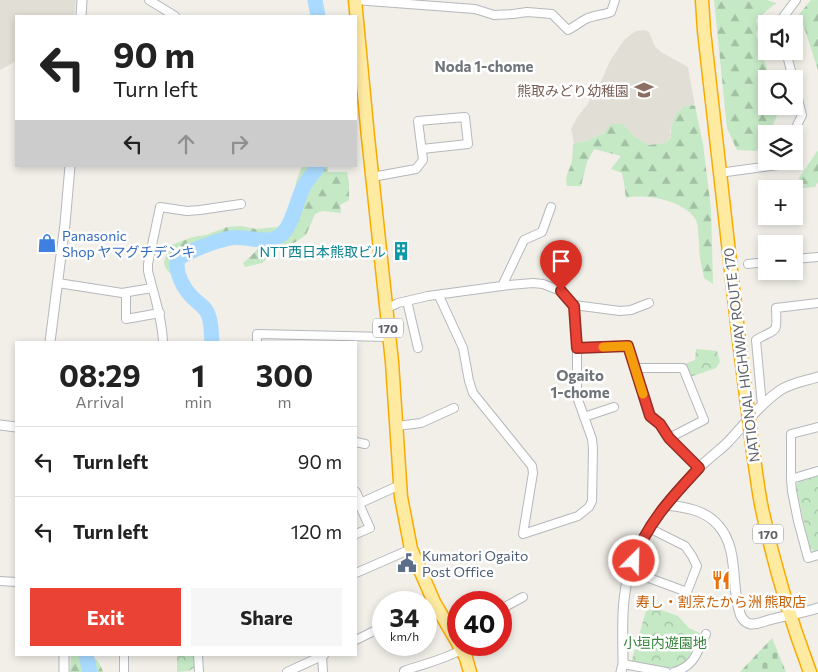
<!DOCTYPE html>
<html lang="en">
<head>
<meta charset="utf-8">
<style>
	body { margin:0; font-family:Commissioner,"Noto Sans JP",sans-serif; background:#f6f6f6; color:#222; height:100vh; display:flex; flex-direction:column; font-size:19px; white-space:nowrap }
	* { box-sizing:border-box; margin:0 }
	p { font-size:16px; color:#767676 }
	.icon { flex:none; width:28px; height:28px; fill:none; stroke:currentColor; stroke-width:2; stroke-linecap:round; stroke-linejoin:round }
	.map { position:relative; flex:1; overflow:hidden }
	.drawer { position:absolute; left:15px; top:341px; width:342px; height:315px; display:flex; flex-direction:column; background:#fff; border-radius:0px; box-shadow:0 2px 8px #0003 }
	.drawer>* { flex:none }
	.hud { position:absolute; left:15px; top:15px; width:342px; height:152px; border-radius:0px; box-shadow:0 2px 8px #0003; background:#fff; color:#222; overflow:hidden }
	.controls { position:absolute; left:758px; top:15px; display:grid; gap:10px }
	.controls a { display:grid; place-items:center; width:45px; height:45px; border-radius:0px; background:#fff; box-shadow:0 2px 8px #0003; font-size:25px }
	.speed { position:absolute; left:372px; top:591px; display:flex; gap:10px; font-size:25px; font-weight:700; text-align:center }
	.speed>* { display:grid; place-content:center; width:65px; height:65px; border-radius:50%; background:#fff; box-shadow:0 2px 8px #0003; line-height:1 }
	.speed small { font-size:12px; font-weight:400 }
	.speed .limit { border:8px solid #d22; background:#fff; color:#111 }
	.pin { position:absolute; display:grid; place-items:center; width:42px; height:42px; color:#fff; margin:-51px -21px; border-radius:50% 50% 50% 0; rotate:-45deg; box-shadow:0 0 5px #0007 }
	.pin .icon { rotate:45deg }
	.me { position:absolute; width:55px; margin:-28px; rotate:23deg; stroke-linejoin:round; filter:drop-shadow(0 0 4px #0008) }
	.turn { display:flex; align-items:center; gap:18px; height:105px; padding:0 15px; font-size:22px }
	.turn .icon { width:65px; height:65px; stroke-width:2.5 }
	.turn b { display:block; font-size:35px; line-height:42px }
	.lanes { display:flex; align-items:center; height:48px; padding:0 15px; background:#0003; justify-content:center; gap:25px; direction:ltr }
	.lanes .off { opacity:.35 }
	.eta { display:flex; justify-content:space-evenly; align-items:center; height:85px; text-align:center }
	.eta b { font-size:30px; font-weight:700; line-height:35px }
	.cta { display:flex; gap:10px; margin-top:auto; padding:10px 15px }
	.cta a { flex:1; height:58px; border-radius:0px; background:#ea4335; color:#fff; font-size:20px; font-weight:700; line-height:58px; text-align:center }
	.cta a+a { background:#f6f6f6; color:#222 }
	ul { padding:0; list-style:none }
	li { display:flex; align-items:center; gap:15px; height:70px; padding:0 15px; border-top:1px solid #e0e0e0 }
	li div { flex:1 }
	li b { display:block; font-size:19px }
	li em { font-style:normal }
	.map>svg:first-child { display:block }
</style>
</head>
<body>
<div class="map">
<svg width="818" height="672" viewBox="0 0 818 672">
	<defs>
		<pattern id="forest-firs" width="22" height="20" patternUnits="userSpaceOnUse" patternTransform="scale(1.25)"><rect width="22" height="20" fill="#c5e8c5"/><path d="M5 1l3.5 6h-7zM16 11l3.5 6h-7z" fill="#a3c0a4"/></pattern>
		<pattern id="cemetery-stones" width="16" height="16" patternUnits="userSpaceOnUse" patternTransform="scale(1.25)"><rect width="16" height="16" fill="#c5e8c5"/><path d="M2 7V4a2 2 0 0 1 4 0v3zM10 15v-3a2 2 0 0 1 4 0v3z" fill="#a3c0a4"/></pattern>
		<pattern id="park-crowns" width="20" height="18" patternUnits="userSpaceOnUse" patternTransform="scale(1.25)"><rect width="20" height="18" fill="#c5e8c5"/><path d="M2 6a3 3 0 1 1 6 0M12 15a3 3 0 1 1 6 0" fill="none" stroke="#a3c0a4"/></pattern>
	</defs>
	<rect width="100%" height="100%" fill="#f1efe8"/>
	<g fill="#e1ded6">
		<polygon points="0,0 76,0 74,16 16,16 16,61 0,70"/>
		<polygon points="645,30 649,32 655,47 661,52 688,67 695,106 690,105 680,109 674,120 670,131 671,136 665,143 649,145 635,137 623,124 586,141 574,143 571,129 578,116 587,105 593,93 599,86 610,61 624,40 636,31"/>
	</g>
	<g fill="url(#forest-firs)">
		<polygon points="714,0 767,0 776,3 756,20 758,29 756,34 770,79 766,79 766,106 777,106 778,112 770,134 766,134 766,143 756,151 737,150 727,128"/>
		<polygon points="811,0 818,0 818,70 803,24 796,18"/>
		<path d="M690,105L695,106L703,144L711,209L713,284L704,278C703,271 701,265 700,258C699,251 699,225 696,220C685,201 646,193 626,198L624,183L622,173L611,169L621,156L594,149L587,162L581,186H567C564,175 570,171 572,161C573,155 572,149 574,143L586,141L604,133L611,124H623L635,137L649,145L665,143L671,137C670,128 674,114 682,108C684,106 687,106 690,105Z"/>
		<polygon points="818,150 818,182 815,187 803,188 799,178"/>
		<path d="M302,166H328V172H347L349,183V200L340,205L341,213L322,211L315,214L306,235L294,243L280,247L262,263L245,267L243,263C251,256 261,249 260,238L240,236L223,238L180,255C172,263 174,268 177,278L176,279C160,264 162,264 171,245L193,237L206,235L227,227L241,226L256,229L277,227L285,222L291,207L297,179Z"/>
		<path d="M71,655C88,655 97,653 103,672H70Z"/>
	</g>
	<polygon fill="url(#cemetery-stones)" points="772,638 786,672 740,672"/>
	<g fill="url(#park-crowns)">
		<polygon points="696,349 717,351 720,362 716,368 687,378 682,365 695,360"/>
		<polygon points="818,476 818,551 815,552 809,547 796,486 799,481"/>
		<path d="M650,610H661L678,616L689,628L704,635C699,644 694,654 687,662C675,672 647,667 631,663L646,611Z"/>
		<polygon points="177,655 194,655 194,668 189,671 177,672"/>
	</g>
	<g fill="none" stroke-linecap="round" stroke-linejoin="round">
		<g stroke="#aadaff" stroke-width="15">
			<polyline points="315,0 318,16"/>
			<path d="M212,342C211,332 212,321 207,312C204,306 198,303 193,298C183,288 176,274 177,260C187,251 216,241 230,238C248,235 272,248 285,231C293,221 297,200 303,188C306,180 314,174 318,166"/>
			<polyline points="86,655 90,672"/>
		</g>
		<g stroke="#b5b8bc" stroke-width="10">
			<g id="minor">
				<polyline points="149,0 175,16"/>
				<path d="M355,0L475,9L494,15L513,14L527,12L552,14L568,30C574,27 580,22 586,19C594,15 603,15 611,12L615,0"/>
				<polyline points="778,24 796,0"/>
				<polyline points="786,51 793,79"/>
				<polyline points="793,134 802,115 794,83"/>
				<polyline points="719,173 778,165 780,161"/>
				<polyline points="372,177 416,169 423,160 418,121 465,117 468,144 422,149"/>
				<polyline points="794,259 818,257"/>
				<polyline points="748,264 766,262"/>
				<polyline points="58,283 122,293 152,288"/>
				<polyline points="502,286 524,240 542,232 551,207"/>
				<polyline points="126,293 126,319 160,313"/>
				<polyline points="407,301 418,348"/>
				<polyline points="574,305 620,311 631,310 649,303"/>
				<polyline points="386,309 398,303 428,296 509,285 533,283 543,284 561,291 574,305 577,347 577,397 592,439 593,449 592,501 589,507 578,516 523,534 533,473 532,466 473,393 469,381 463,348 439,296"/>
				<path d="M163,342C162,318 154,295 148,271V264L160,207L187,211L200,210L241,204"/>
				<polyline points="257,342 257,334 388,337"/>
				<polyline points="577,347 628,346 650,416 660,424 669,438 699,468"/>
				<polyline points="635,368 683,368 704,420 669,438"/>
				<path d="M762,406L756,340C778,327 777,335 776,308L818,303"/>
				<polyline points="584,417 614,407"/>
				<polyline points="397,426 421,423 454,408"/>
				<polyline points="818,427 791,434 791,479 792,491 798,521 808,558 818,555"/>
				<polyline points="356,442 365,444"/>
				<polyline points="791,479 818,471"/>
				<polyline points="356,492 361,503"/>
				<polyline points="356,505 400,485"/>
				<polyline points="356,534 370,528 359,504"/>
				<polyline points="630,571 687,592 697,566 692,556 685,546 649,528"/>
				<polyline points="356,573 411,549"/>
				<polyline points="0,581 16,582"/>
				<polyline points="501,609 523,597"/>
				<polyline points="356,640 384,626"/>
				<polyline points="124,655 124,672"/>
				<polyline points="198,655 199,672"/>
				<polyline points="322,656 323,672"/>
				<polyline points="623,664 666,672"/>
				<polyline points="287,672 324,655"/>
				<path d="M404,672V671C423,664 443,660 461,650"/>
				<path d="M674,672C695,666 697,652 706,634"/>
			</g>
		</g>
		<g stroke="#b5b8bc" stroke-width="11">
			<g id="tertiary">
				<polyline points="81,16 82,0"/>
				<polyline points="50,342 65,224 70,166"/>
				<polyline points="0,425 16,427"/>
				<path d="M666,505C685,507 705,510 718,525C739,548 731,584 739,610C740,616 744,623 751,624C758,625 766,620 773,619C788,615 803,613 818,608"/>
				<polyline points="64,672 64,655"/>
				<path d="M621,672L623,664C623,637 621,608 627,581C637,537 666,502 697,470C706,460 718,452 728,442C744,425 759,405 779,391C790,383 805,381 818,377"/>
			</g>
		</g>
		<g stroke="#f9ab00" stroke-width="15">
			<g id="trunk">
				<polyline points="355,0 368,137 392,362 401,497 411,549 434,602 459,645"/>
				<polyline points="702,0 704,31 738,332"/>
				<path d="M753,452C756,471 758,490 762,509C774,565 790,619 810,672"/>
				<polyline points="459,645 466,658 470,672"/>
			</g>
		</g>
		<use href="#minor" stroke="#fff" stroke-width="8"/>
		<use href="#tertiary" stroke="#fff" stroke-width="9"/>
		<use href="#trunk" stroke="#feeaa1" stroke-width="12"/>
		<g stroke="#f9ab00" stroke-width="15" stroke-linecap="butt">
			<polyline id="trunk-bridge" points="738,332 753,452"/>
		</g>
		<use href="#trunk-bridge" stroke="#feeaa1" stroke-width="12"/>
	</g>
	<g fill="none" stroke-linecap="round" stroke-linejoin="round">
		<g stroke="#982c22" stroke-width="12">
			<path id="route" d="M561,291L574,306L577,348L628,346L650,416L660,424L669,438L699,468C673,496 646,524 634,561"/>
		</g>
		<use href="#route" stroke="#ea4335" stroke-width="9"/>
		<polyline stroke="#f59e0b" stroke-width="9" points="603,347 628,346 643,394"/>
	</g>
	<defs>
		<g id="school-bare" transform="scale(1.5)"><path d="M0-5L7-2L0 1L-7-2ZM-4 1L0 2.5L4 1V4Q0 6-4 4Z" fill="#8d6e63" stroke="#fff" stroke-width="2.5" paint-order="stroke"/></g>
		<g id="shop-bare" transform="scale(1.5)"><path d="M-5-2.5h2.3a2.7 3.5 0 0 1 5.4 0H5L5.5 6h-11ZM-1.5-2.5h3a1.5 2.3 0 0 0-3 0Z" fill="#3f7fe0" stroke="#fff" stroke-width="2.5" paint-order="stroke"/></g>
		<g id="building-bare" transform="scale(1.5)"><path d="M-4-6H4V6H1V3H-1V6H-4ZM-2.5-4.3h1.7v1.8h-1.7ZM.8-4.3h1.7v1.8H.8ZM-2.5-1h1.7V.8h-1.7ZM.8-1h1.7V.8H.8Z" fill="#0f9aa8" stroke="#fff" stroke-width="2.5" paint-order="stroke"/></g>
		<g id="civic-bare" transform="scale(1.5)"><path d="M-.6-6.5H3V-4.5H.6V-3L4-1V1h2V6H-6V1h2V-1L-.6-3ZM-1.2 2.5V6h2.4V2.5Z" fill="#5c6f8a" stroke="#fff" stroke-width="2.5" paint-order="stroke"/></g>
		<g id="restaurant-bare" transform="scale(1.5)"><path d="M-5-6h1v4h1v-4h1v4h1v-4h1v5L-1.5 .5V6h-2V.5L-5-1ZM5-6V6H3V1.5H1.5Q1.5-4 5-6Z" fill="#e8710a" stroke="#fff" stroke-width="2.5" paint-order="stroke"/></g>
	</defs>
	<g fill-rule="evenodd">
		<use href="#school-bare" x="644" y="90"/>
		<use href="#shop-bare" x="47" y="243"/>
		<use href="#building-bare" x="401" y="251"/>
		<use href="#civic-bare" x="407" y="563"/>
		<use href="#restaurant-bare" x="721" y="580"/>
	</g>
	<g text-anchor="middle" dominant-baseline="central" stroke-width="5" stroke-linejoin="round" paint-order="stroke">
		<g fill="#fff" stroke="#8f9295" stroke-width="1">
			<rect x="373" y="318.5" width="30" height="19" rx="4"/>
			<rect x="753" y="524.5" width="30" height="19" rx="4"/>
		</g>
		<g font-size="12" font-weight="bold" fill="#5f6368">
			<text x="388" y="328">170</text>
			<text x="768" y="534">170</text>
		</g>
		<g font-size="14" fill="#785e54" stroke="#fff" text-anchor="end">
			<text x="629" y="90">熊取みどり幼稚園</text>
		</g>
		<g font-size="14" fill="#366cbe" stroke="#fff" text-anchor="start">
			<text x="62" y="235">Panasonic<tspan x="62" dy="16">Shop ヤマグチデンキ</tspan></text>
		</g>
		<g font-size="14" fill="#0d838f" stroke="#fff" text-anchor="end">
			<text x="386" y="251">NTT西日本熊取ビル</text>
		</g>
		<g font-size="14" fill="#5f6368" stroke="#fff">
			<text transform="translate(741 355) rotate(-97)">NATIONAL HIGHWAY ROUTE 170</text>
		</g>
		<g font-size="14" fill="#4e5e75" stroke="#fff" text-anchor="start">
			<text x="422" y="555">Kumatori Ogaito<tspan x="422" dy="16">Post Office</tspan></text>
		</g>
		<g font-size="14" fill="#c56008" stroke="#fff">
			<text x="721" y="601">寿し・割烹たから洲 熊取店</text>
		</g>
		<g font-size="14" fill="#348238" stroke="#fff">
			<text x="665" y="642">小垣内遊園地</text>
		</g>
		<g font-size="15" font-weight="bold" fill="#70757a" stroke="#fff">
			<text x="484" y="66">Noda 1-chome</text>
			<text x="580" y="375">Ogaito<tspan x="580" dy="17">1-chome</tspan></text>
		</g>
	</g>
</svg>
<div class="controls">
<a><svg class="icon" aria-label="sound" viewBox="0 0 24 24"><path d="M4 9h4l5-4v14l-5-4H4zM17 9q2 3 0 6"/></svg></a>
<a><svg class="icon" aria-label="search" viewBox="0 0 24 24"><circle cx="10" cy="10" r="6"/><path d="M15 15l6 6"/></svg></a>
<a><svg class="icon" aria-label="layers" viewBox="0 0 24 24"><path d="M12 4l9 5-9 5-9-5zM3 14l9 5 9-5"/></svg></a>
<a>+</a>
<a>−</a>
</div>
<div class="speed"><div>34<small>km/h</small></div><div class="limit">40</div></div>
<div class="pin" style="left:561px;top:291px;background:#d93025"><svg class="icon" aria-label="arrive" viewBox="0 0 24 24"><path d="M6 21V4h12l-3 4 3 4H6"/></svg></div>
<svg class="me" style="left:634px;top:561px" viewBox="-20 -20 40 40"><circle r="17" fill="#ea4335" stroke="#fff" stroke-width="3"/><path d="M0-11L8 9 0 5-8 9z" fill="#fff"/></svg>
<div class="hud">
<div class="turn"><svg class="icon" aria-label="left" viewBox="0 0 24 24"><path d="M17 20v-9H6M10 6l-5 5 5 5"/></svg><div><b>90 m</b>Turn left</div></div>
<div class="lanes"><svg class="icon" aria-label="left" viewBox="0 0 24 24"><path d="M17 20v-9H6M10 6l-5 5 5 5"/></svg><svg class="icon off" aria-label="ahead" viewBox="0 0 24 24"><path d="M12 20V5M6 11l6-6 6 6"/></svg><svg class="icon off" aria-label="right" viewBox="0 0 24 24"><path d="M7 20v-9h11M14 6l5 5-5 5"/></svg></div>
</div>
<section class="drawer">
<div class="eta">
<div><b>08:29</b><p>Arrival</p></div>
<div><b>1</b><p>min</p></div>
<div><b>300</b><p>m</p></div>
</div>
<ul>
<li><svg class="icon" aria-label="left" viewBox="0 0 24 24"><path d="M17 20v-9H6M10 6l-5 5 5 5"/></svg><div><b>Turn left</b></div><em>90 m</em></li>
<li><svg class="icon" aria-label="left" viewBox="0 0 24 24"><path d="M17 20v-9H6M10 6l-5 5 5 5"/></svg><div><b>Turn left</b></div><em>120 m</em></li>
</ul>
<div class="cta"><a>Exit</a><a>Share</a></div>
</section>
</div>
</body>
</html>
